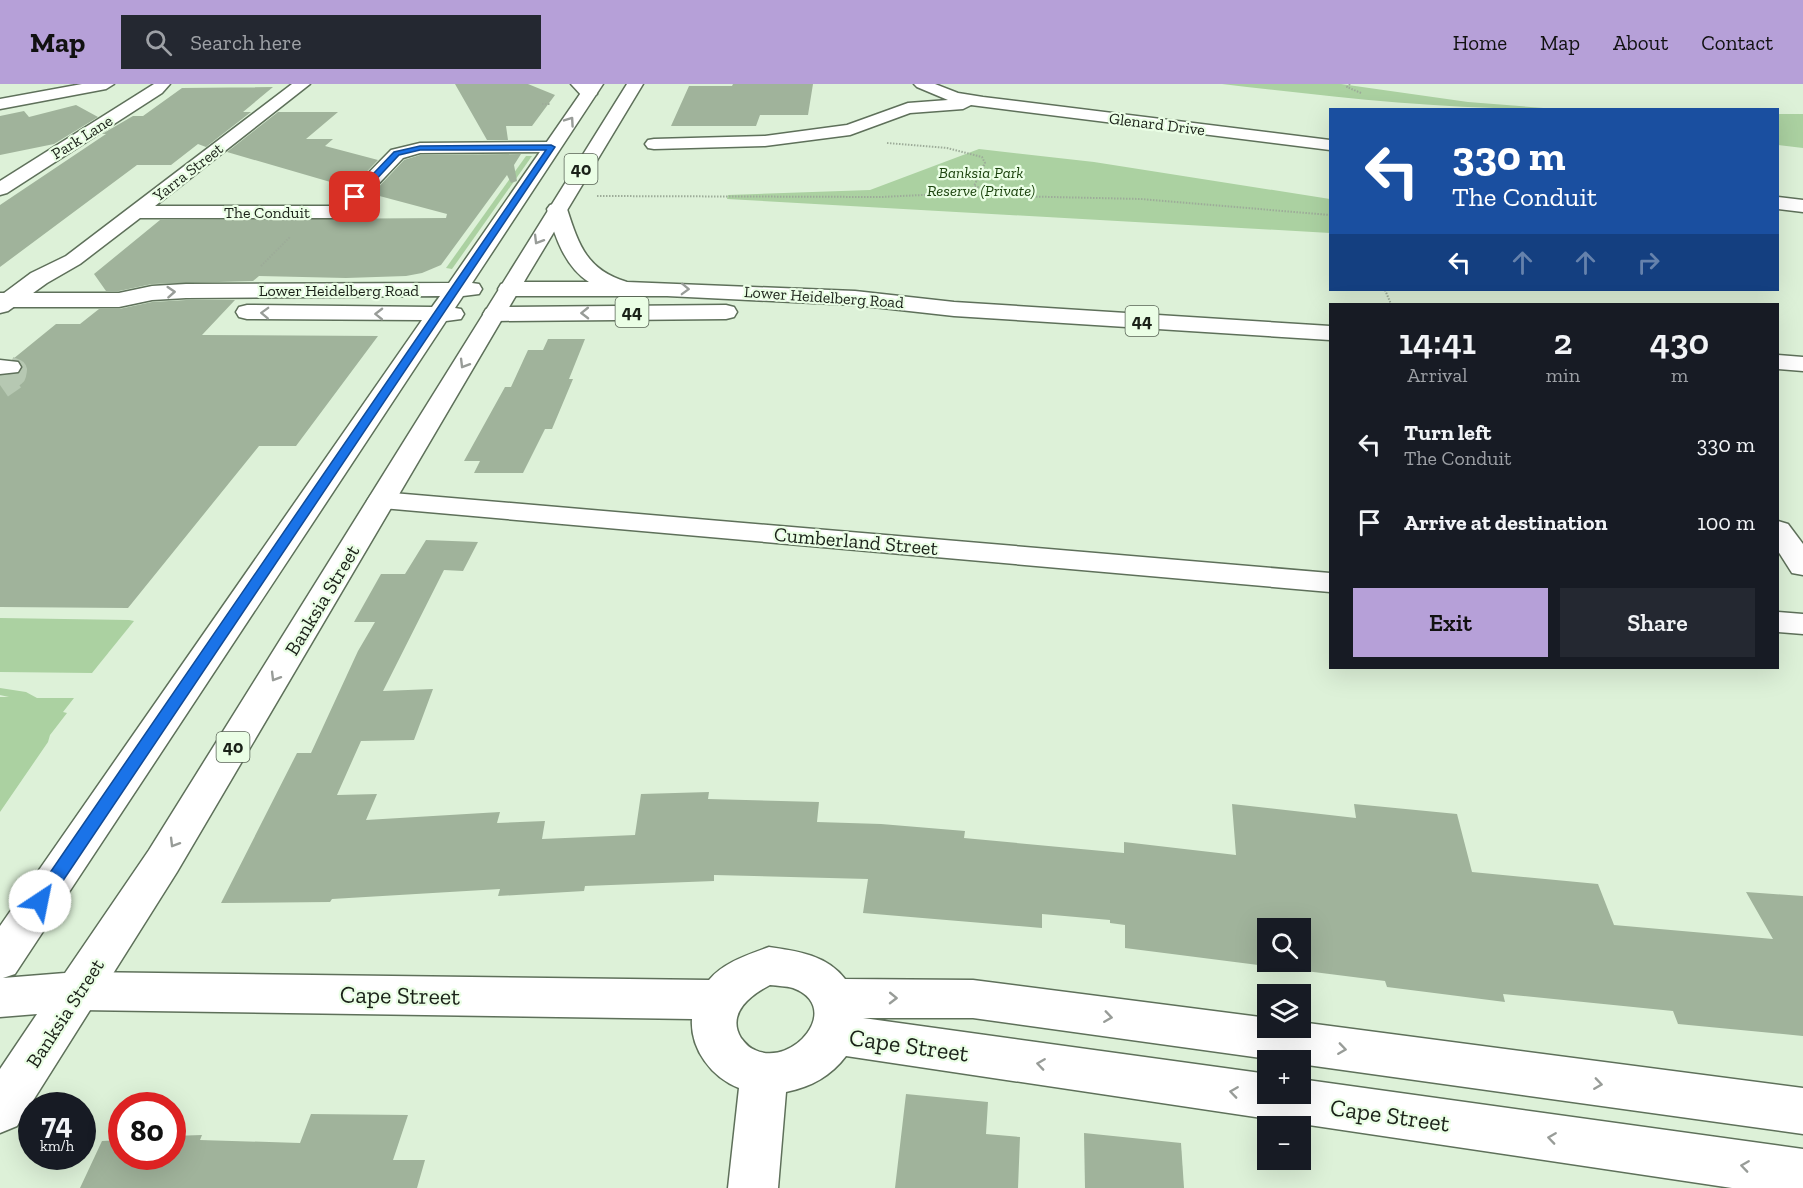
<!DOCTYPE html>
<html lang="en">
<head>
<meta charset="utf-8">
<style>
	body { margin:0; font-family:"Zilla Slab",serif; background:#242831; color:#f1f3f6; height:100vh; display:flex; flex-direction:column; font-size:22px; white-space:nowrap }
	* { box-sizing:border-box; margin:0 }
	p { font-size:20px; color:#9ea1a6 }
	.icon { flex:none; width:33px; height:33px; fill:none; stroke:currentColor; stroke-width:2; stroke-linecap:round; stroke-linejoin:round }
	.map { position:relative; flex:1; overflow:hidden }
	.side { position:absolute; left:1329px; top:219px; width:450px; height:366px; display:flex; flex-direction:column; background:#171b24; border-radius:0px; box-shadow:0 6px 24px #0002 }
	.side>* { flex:none }
	.hud { position:absolute; left:1329px; top:24px; width:450px; height:183px; border-radius:0px; box-shadow:0 6px 24px #0002; background:#1a4fa0; color:#fff; overflow:hidden }
	.fabs { position:absolute; left:1257px; top:834px; display:grid; gap:12px }
	.fabs a { display:grid; place-items:center; width:54px; height:54px; border-radius:0px; background:#171b24; box-shadow:0 6px 24px #0002; font-size:30px }
	.speed { position:absolute; left:18px; top:1008px; display:flex; gap:12px; font-size:30px; font-weight:700; text-align:center }
	.speed>* { display:grid; place-content:center; width:78px; height:78px; border-radius:50%; background:#171b24; box-shadow:0 6px 24px #0002; line-height:1 }
	.speed small { font-size:15px; font-weight:400 }
	.speed .limit { border:9px solid #d22; background:#fff; color:#111 }
	.pin { position:absolute; display:grid; place-items:center; width:51px; height:51px; color:#fff; margin:-26px; border-radius:12px; box-shadow:0 3px 9px #0006 }
	.me { position:absolute; width:66px; margin:-33px; rotate:34deg; stroke-linejoin:round; filter:drop-shadow(0 0 4px #0008) }
	.turn { display:flex; align-items:center; gap:21px; height:126px; padding:0 24px; font-size:27px }
	.turn .icon { width:78px; height:78px; stroke-width:2.5 }
	.turn b { display:block; font-size:42px; line-height:51px }
	.lanes { display:flex; align-items:center; height:57px; padding:0 24px; background:#0003; justify-content:center; gap:30px; direction:ltr }
	.lanes .off { opacity:.35 }
	.eta { display:flex; justify-content:space-evenly; align-items:center; height:102px; text-align:center }
	.eta b { font-size:36px; font-weight:600; line-height:42px }
	.button { display:flex; gap:12px; margin-top:auto; padding:12px 24px }
	.button a { flex:1; height:69px; border-radius:0px; background:#b6a0d8; color:#111; font-size:24px; font-weight:600; line-height:69px; text-align:center }
	.button a+a { background:#242831; color:#f1f3f6 }
	ul { padding:0; list-style:none }
	li { display:flex; align-items:center; gap:18px; height:78px; padding:0 24px }
	li div { flex:1 }
	li b { display:block; font-size:22px }
	li em { font-style:normal }
	header { display:flex; align-items:center; gap:36px; box-sizing:border-box; height:84px; padding:0 30px; background:#b6a0d8; color:#111 }
	header strong { font-size:28px }
	nav { display:flex; gap:33px; margin-inline-start:auto; font-size:21px }
	.search { width:420px; height:54px; background:#242831; display:flex; align-items:center; gap:15px; box-sizing:border-box; padding:0 21px; border-radius:0px; color:#9ea1a6; font-size:22px }
	.map>svg:first-child { display:block }
</style>
</head>
<body>
<header>
<strong>Map</strong>
<div class="search"><svg class="icon" aria-label="search" viewBox="0 0 24 24"><circle cx="10" cy="10" r="6"/><path d="M15 15l6 6"/></svg>Search here</div>
<nav><a>Home</a><a>Map</a><a>About</a><a>Contact</a></nav>
</header>
<div class="map">
<svg width="1803" height="1104" viewBox="0 0 1803 1104">
	<rect width="100%" height="100%" fill="#ddf1d8"/>
	<g fill="#abd1a1">
		<path d="M1222,0H1341L1468,18L1556,25C1444,26 1333,13 1222,0Z"/>
		<polygon points="1778,30 1803,30 1803,64 1778,61"/>
		<polygon points="979,65 1094,78 1330,115 1330,149 727,115 728,111 870,106"/>
		<polygon points="526,72 532,72 452,185 446,184"/>
		<polygon points="0,534 129,536 134,537 92,589 0,588"/>
		<polygon points="0,604 26,608 37,614 74,614 63,628 67,629 50,651 48,658 0,728 0,613 9,613 0,611"/>
	</g>
	<g fill="#a0b39b" fill-rule="evenodd">
		<polygon points="455,0 528,0 555,11 532,42 506,42 508,56 487,56"/>
		<polygon points="733,0 813,0 808,31 760,31 756,42 671,42 689,2 732,2"/>
		<polygon points="273,3 243,28 251,28 206,63 198,60 171,81 137,81 0,183 0,121 106,50 102,50 133,32 143,32 182,4"/>
		<polygon points="76,21 98,33 54,60 0,71 0,32 24,27 29,33"/>
		<polygon points="278,28 338,28 306,55 333,55 325,62 378,76 351,104 227,68"/>
		<polygon points="521,70 514,81 517,97 511,99 507,91 441,181 422,189 406,192 346,194 259,192 253,197 152,200 119,207 106,207 94,190 160,136 446,134 447,130 372,110 404,76 420,71"/>
		<polygon points="186,216 235,216 202,251 378,252 296,362 259,362 128,524 0,523 0,292 20,289 23,282 20,277 13,275 56,240 80,240 99,225 119,225 152,218"/>
		<polygon points="548,255 585,255 569,295 573,295 552,345 545,345 523,389 474,389 480,377 464,377 505,303 511,303 528,266 543,266"/>
		<path d="M426,456L478,458L463,487L444,486L383,607L433,605L414,656L361,657L337,711L377,710L366,736L500,728L497,739L545,737L542,755L635,751L641,710L709,708L708,715L819,718L817,738L881,740L965,747L964,754L1124,769V758L1236,771L1232,720L1356,734L1354,720L1457,730L1472,788L1598,800L1614,841L1773,855L1746,808L1803,812V952L1678,940L1673,927L1503,910L1505,918L1387,903L1385,897L1125,864V841L1110,839V836L1042,830V844L863,829L868,795L714,791V797L585,802L584,807L498,812L500,805L332,815L330,818L221,819L297,669H311L358,567L375,538H354L381,490H405ZM1268,844H1300V878H1268Z"/>
		<polygon points="906,1010 988,1018 986,1050 1020,1053 1018,1104 895,1104"/>
		<polygon points="311,1030 408,1031 393,1076 425,1076 417,1104 80,1104 102,1057 122,1056 122,1072 172,1072 172,1052 202,1051 200,1056 300,1059"/>
		<polygon points="1084,1049 1181,1059 1184,1104 1085,1104"/>
	</g>
	<g fill="none" stroke-linecap="round" stroke-linejoin="round">
		<polyline stroke="#b6c8b2" stroke-width="22" stroke-dasharray="22 11" stroke-linecap="butt" points="9,283 16,286 15,291 11,294"/>
		<polyline stroke="#b6c8b2" stroke-width="28" stroke-dasharray="28 14" stroke-linecap="butt" points="0,301 13,292"/>
		<g stroke="#5e705a" stroke-width="3">
			<g id="minor">
				<polygon points="154,0 170,0 162,9 7,109 0,111 0,97"/>
				<polygon points="292,0 310,0 155,122 336,122 391,66 420,59 551,58 557,59 560,63 557,67 551,68 420,69 403,74 348,132 341,134 140,134 80,180 47,199 8,227 0,229 0,212 31,189 66,172"/>
				<polygon points="914,0 935,0 958,9 983,13 1330,56 1330,66 971,21 963,25 910,29 850,51 765,62 654,65 648,64 645,60 648,56 654,55 765,52 847,41 908,19 948,16 917,3"/>
				<polygon points="1778,113 1803,116 1803,128 1778,125"/>
				<polygon points="0,276 18,278 21,283 18,288 0,290"/>
				<polygon points="381,408 1330,489 1330,508 371,423 367,417 371,411"/>
				<polygon points="1778,437 1788,440 1803,460 1803,491 1792,489 1778,467"/>
				<polygon points="1778,528 1803,530 1803,550 1778,548"/>
				<path d="M769,863C797,867 827,871 845,895L973,896L1268,934V944H1300V938L1803,1004V1050L1300,980V976H1276L973,934H863L1268,990V1010H1300V995L1803,1065V1104H1732L846,972C831,992 811,1003 786,1008L778,1104H728L739,1004C712,994 690,965 692,935L80,926L64,921L58,907L64,893L80,888L709,896C724,878 748,871 769,863ZM770,901C778,902 786,902 793,904C844,923 793,984 755,966C749,964 745,959 741,954C726,929 751,911 770,901Z"/>
			</g>
		</g>
		<g stroke="#5e705a" stroke-width="3">
			<g id="major">
				<polygon points="82,0 114,0 106,5 0,25 0,15"/>
				<polygon points="571,0 588,0 597,10 589,15 583,13"/>
				<path d="M557,119L564,121L567,125C579,162 587,186 627,198L855,207L954,218L1330,242V256L954,232L855,221L667,212H509L501,210L498,205L501,200L509,198H589C564,182 555,152 547,125L550,121Z"/>
				<polygon points="726,221 734,223 737,228 734,233 726,235 494,237 486,235 483,230 486,225 494,223"/>
				<polygon points="1778,271 1803,273 1803,287 1778,285"/>
			</g>
		</g>
		<g stroke="#5e705a" stroke-width="3">
			<polygon id="highway" points="587,0 603,0 472,199 479,200 482,205 479,210 463,212 455,224 461,225 464,230 461,235 446,237 15,890 3,894 65,889 149,766 627,0 643,0 528,191 177,788 17,1042 0,1049 0,985 37,930 0,933 0,842 422,236 247,235 239,233 236,228 239,223 247,221 432,223 440,212 186,214 152,216 119,223 0,223 0,209 119,209 152,202 186,200 449,199"/>
		</g>
		<g stroke="#9dac99" stroke-width="2" stroke-dasharray="1.5 1.5" stroke-linecap="butt">
			<polyline points="1350,0 1347,3 1361,9"/>
			<polyline points="542,20 551,20"/>
			<polyline points="887,59 947,64 982,73 985,79 974,102 1008,112 1141,115 1330,131"/>
			<polyline points="597,112 881,113 943,110 978,104"/>
			<polyline points="261,182 290,153"/>
			<polyline points="1385,206 1391,220"/>
		</g>
		<use href="#minor" fill="#fff" fill-rule="evenodd"/>
		<use href="#major" fill="#fff" fill-rule="evenodd"/>
		<use href="#highway" fill="#fff" fill-rule="evenodd"/>
	</g>
	<defs><path id="oneway-chevron" d="M-2-3.5L2.5 0L-2 3.5" fill="none" stroke-width="1.6" stroke-linecap="round" stroke-linejoin="round" transform="scale(1.5)"/></defs>
	<g stroke="#989c98">
		<use href="#oneway-chevron" transform="translate(570 37) rotate(-55)"/>
		<use href="#oneway-chevron" transform="translate(538 156) rotate(121)"/>
		<use href="#oneway-chevron" transform="translate(685 205) rotate(2)"/>
		<use href="#oneway-chevron" transform="translate(171 208) rotate(-4)"/>
		<use href="#oneway-chevron" transform="translate(265 229) rotate(-178)"/>
		<use href="#oneway-chevron" transform="translate(585 229) rotate(179)"/>
		<use href="#oneway-chevron" transform="translate(379 230) rotate(-179)"/>
		<use href="#oneway-chevron" transform="translate(464 280) rotate(121)"/>
		<use href="#oneway-chevron" transform="translate(275 593) rotate(121)"/>
		<use href="#oneway-chevron" transform="translate(174 759) rotate(121)"/>
		<use href="#oneway-chevron" transform="translate(893 914) rotate(1)"/>
		<use href="#oneway-chevron" transform="translate(1108 933) rotate(8)"/>
		<use href="#oneway-chevron" transform="translate(1342 965) rotate(8)"/>
		<use href="#oneway-chevron" transform="translate(1041 980) rotate(-172)"/>
		<use href="#oneway-chevron" transform="translate(1598 1000) rotate(8)"/>
		<use href="#oneway-chevron" transform="translate(1234 1008) rotate(-172)"/>
		<use href="#oneway-chevron" transform="translate(1552 1054) rotate(-172)"/>
		<use href="#oneway-chevron" transform="translate(1745 1082) rotate(-172)"/>
	</g>
	<polygon fill="#1a73e8" stroke="#114b97" stroke-width="1.5" points="551,61 555,63 46,822 40,824 34,822 31,817 34,812 546,66 420,66 399,71 358,115 351,113 394,68 420,62"/>
	<g text-anchor="middle" dominant-baseline="central" stroke-width="4.5" stroke-linejoin="round" paint-order="stroke">
		<g font-size="16" fill="#1b2219" stroke="#eafee5">
			<text transform="translate(1157 40) rotate(7)">Glenard Drive</text>
			<text transform="translate(82 53) rotate(-32)">Park Lane</text>
			<text transform="translate(188 88) rotate(-38)">Yarra Street</text>
			<text x="267" y="128">The Conduit</text>
			<text x="339" y="206">Lower Heidelberg Road</text>
			<text transform="translate(824 213) rotate(4)">Lower Heidelberg Road</text>
		</g>
		<g font-size="16" font-style="italic" fill="#1c430e" stroke="#eafee5">
			<text x="981" y="88">Banksia Park<tspan x="981" dy="18">Reserve (Private)</tspan></text>
		</g>
		<g fill="#eafee5" stroke="#596456" stroke-width="1.5">
			<rect x="564.5" y="70" width="33" height="30" rx="4.5"/>
			<rect x="615.5" y="213" width="33" height="30" rx="4.5"/>
			<rect x="1125.5" y="222" width="33" height="30" rx="4.5"/>
			<rect x="216.5" y="648" width="33" height="30" rx="4.5"/>
		</g>
		<g font-size="18" font-weight="bold" fill="#1b2219">
			<text x="581" y="85">40</text>
			<text x="632" y="228">44</text>
			<text x="1142" y="237">44</text>
			<text x="233" y="663">40</text>
		</g>
		<g font-size="20" fill="#1b2219" stroke="#eafee5">
			<text transform="translate(856 457) rotate(5)">Cumberland Street</text>
			<text transform="translate(322 516) rotate(-59)">Banksia Street</text>
			<text transform="translate(65 929) rotate(-57)">Banksia Street</text>
		</g>
		<g font-size="24" fill="#1b2219" stroke="#eafee5">
			<text transform="translate(400 911) rotate(1)">Cape Street</text>
			<text transform="translate(909 961) rotate(8)">Cape Street</text>
			<text transform="translate(1390 1031) rotate(8)">Cape Street</text>
		</g>
	</g>
</svg>
<div class="fabs">
<a><svg class="icon" aria-label="search" viewBox="0 0 24 24"><circle cx="10" cy="10" r="6"/><path d="M15 15l6 6"/></svg></a>
<a><svg class="icon" aria-label="layers" viewBox="0 0 24 24"><path d="M12 4l9 5-9 5-9-5zM3 14l9 5 9-5"/></svg></a>
<a>+</a>
<a>−</a>
</div>
<div class="speed"><div>74<small>km/h</small></div><div class="limit">80</div></div>
<div class="pin" style="left:355px;top:113px;background:#d93025"><svg class="icon" aria-label="arrive" viewBox="0 0 24 24"><path d="M6 21V4h12l-3 4 3 4H6"/></svg></div>
<svg class="me" style="left:40px;top:817px" viewBox="-20 -20 40 40"><circle r="19" fill="#fff"/><path d="M0-13L10 11 0 6-10 11z" fill="#1a73e8"/></svg>
<div class="hud">
<div class="turn"><svg class="icon" aria-label="left" viewBox="0 0 24 24"><path d="M17 20v-9H6M10 6l-5 5 5 5"/></svg><div><b>330 m</b>The Conduit</div></div>
<div class="lanes"><svg class="icon" aria-label="left" viewBox="0 0 24 24"><path d="M17 20v-9H6M10 6l-5 5 5 5"/></svg><svg class="icon off" aria-label="ahead" viewBox="0 0 24 24"><path d="M12 20V5M6 11l6-6 6 6"/></svg><svg class="icon off" aria-label="ahead" viewBox="0 0 24 24"><path d="M12 20V5M6 11l6-6 6 6"/></svg><svg class="icon off" aria-label="right" viewBox="0 0 24 24"><path d="M7 20v-9h11M14 6l5 5-5 5"/></svg></div>
</div>
<section class="side">
<div class="eta">
<div><b>14:41</b><p>Arrival</p></div>
<div><b>2</b><p>min</p></div>
<div><b>430</b><p>m</p></div>
</div>
<ul>
<li><svg class="icon" aria-label="left" viewBox="0 0 24 24"><path d="M17 20v-9H6M10 6l-5 5 5 5"/></svg><div><b>Turn left</b><p>The Conduit</p></div><em>330 m</em></li>
<li><svg class="icon" aria-label="arrive" viewBox="0 0 24 24"><path d="M6 21V4h12l-3 4 3 4H6"/></svg><div><b>Arrive at destination</b></div><em>100 m</em></li>
</ul>
<div class="button"><a>Exit</a><a>Share</a></div>
</section>
</div>
</body>
</html>
